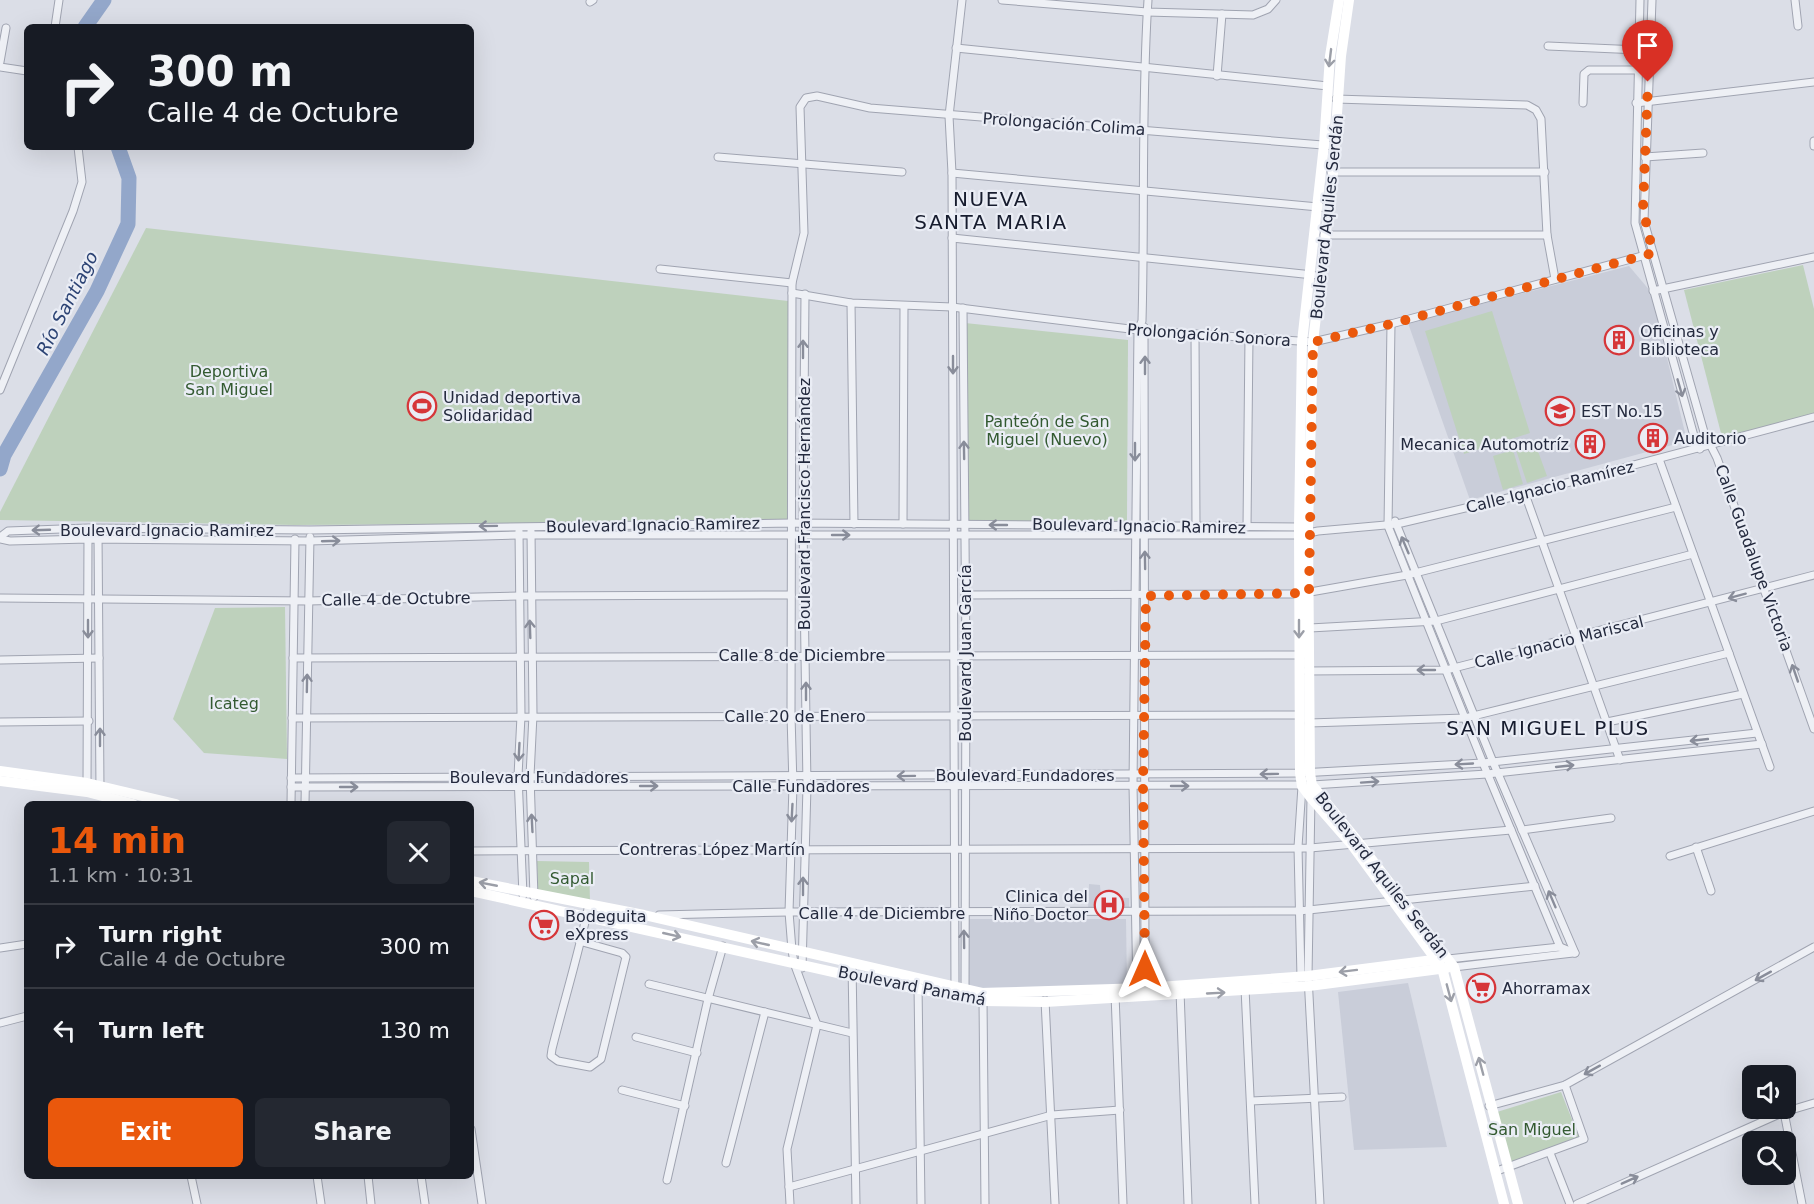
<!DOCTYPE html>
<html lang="en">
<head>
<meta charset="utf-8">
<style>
	body { margin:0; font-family:"DejaVu Sans",sans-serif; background:#242831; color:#f1f3f6; height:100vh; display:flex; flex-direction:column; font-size:22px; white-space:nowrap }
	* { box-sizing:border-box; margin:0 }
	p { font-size:20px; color:#9ea1a6 }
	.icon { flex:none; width:33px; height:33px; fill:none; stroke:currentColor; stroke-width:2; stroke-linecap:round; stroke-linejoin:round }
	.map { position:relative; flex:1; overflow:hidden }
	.drawer { position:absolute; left:24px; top:801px; width:450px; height:378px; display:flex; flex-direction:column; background:#171b24; border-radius:9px; box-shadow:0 6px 24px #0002 }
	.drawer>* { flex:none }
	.guide { position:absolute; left:24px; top:24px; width:450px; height:126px; border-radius:9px; box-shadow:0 6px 24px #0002; background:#171b24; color:#f1f3f6; overflow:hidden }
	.controls { position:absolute; left:1742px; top:1065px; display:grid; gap:12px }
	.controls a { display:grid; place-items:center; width:54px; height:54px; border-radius:9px; background:#171b24; box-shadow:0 6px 24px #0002; font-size:30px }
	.pin { position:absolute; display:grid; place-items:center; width:51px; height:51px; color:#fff; margin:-62px -26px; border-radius:50% 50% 50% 0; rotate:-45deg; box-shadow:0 0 6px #0007 }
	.pin .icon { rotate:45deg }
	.me { position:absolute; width:66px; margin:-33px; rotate:0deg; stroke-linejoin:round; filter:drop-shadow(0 0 4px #0008) }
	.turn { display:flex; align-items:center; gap:21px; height:126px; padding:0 24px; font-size:27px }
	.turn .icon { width:78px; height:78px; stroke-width:2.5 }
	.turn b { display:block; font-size:42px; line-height:51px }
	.round { display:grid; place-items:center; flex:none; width:63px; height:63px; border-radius:9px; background:#242831 }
	.overview { display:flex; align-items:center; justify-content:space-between; height:102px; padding:0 24px }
	h1 { font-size:36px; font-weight:700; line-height:45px; color:#ea580c }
	.button { display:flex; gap:12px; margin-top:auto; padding:12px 24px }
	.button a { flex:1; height:69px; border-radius:9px; background:#ea580c; color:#fff; font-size:24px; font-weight:700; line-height:69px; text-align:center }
	.button a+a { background:#242831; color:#f1f3f6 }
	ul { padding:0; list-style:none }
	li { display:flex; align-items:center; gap:18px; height:84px; padding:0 24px; border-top:2px solid #363941 }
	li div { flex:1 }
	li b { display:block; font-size:22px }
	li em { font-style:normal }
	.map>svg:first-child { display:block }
</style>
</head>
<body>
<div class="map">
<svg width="1814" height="1204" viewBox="0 0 1814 1204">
	<rect width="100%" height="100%" fill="#dbdee7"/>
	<g fill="#c9cdd9">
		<polygon points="1629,266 1651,292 1687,441 1470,500 1408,323"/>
		<polygon points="1089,884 1100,885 1101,897 1129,898 1129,911 1088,912"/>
		<polygon points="967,919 1126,919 1127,986 968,988"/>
		<polygon points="1408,983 1447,1147 1354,1150 1338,992"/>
	</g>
	<g fill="#bed1bc">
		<polygon points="146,228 788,301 790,522 295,525 0,520 0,512"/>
		<polygon points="1803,265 1814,309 1814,415 1723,441 1684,290"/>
		<polygon points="1492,311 1530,433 1464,454 1425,331"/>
		<polygon points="965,323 1128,340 1127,521 967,522"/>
		<polygon points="1535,443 1547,476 1527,483 1516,450"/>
		<polygon points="1513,450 1523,484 1503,490 1493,456"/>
		<polygon points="285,607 287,759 204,753 173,719 215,608"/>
		<polygon points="537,861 589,862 590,902 538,891"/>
		<polygon points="1561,1092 1579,1137 1511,1163 1497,1112"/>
	</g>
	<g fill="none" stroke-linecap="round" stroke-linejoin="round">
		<g stroke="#93a7ca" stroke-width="15">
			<polyline points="85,27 104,0"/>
			<polyline points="0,469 4,455 97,291 128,224 129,178 118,147"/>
		</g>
		<g stroke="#a0a4b1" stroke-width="9">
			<g id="street">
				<polyline points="1002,0 1147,12 1253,15 1268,9 1276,0"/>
				<polyline points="1640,0 1635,223 1694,436 1700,449"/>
				<polyline points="1652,0 1644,221 1704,432 1717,458 1814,729"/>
				<polyline points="1795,0 1798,26"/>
				<polyline points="590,2 593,0"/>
				<polyline points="55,27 59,0"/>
				<polyline points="1548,46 1639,50"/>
				<polyline points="956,48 1328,86"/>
				<polyline points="0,62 6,28"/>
				<polyline points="0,67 27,71"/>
				<polyline points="1217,76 1222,14"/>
				<polyline points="1336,99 1527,105 1536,110 1541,119 1547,235 1555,279"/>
				<polyline points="1583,103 1584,74 1589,70 1639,70"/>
				<polyline points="1636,103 1814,82"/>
				<polyline points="1814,141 1814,146"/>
				<polyline points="718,157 902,172"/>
				<polyline points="1645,157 1703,153"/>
				<polyline points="1331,172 1545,172"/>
				<polyline points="952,173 1329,208"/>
				<polyline points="1324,235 1547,235"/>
				<polyline points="952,238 1313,275"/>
				<polyline points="660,269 792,283"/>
				<polyline points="1653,291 1814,257"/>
				<polyline points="792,293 851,303 952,307 1138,330 1313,342 1391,324 1653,253"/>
				<polyline points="851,303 854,524"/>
				<polyline points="963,308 966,655 965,992"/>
				<polyline points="1391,324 1388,526 1483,763 1560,947"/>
				<polyline points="1144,327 1145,991"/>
				<polyline points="1195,334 1196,525"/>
				<polyline points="0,390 73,211 82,182 78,147"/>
				<polyline points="1659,459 1770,767"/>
				<polyline points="1525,494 1620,760"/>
				<polyline points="1395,521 1493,762 1575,953"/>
				<polyline points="903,524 904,306"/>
				<polyline points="1247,527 1249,337"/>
				<polyline points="519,531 521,716 518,776 523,895"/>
				<polyline points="531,531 533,715 530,776 534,897"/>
				<polyline points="98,534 100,790"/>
				<polyline points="0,537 8,531 88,528 310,530 792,523 1301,527"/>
				<polyline points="0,539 10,541 88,539 310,541 519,535 1299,535 1318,531 1397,524 1525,494 1814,417"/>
				<polyline points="965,595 1299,594 1407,575 1676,507"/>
				<polyline points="0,598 308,601 519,596 791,595"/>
				<polyline points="1310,628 1436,621 1693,554"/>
				<polyline points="293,658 1302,655"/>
				<polyline points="0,660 99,658"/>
				<polyline points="1307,671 1446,670 1814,575"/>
				<polyline points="292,718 1298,715"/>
				<polyline points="0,722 89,721"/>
				<polyline points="1607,722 1743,694"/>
				<polyline points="1309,723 1465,718 1729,653"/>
				<polyline points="291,778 1300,773 1483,763 1757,733"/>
				<polyline points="87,787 88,534"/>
				<polyline points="291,787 1312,785 1487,774 1762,744"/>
				<polyline points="1311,797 1308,976 1320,1204"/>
				<polyline points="291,804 295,539"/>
				<polyline points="305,804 310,537"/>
				<polyline points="1522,830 1611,818"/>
				<polyline points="1696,847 1711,891"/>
				<polyline points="471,851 1310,848 1511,830"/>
				<polyline points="1670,856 1814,811"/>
				<polyline points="659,915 789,912 1299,911 1535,886"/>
				<path d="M579,941L622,953L626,957L601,1059L590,1067L558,1061L551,1056L552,1049C564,1001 579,953 589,904"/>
				<polyline points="0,948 27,944"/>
				<polyline points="1448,959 1560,947 1575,953"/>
				<polyline points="852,964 856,1204"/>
				<polyline points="1454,967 1573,953"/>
				<polyline points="802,968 807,786 803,524 805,294"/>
				<polyline points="1301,978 1298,847 1302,786"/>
				<polyline points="649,984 852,1033"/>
				<polyline points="918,985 921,1204"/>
				<polyline points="1245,988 1255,1204"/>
				<polyline points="955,990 952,173 949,116 962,0"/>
				<polyline points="1180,991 1188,1204"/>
				<path d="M1137,992L1133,785L1138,330L1142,321C1145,214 1141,107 1148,0"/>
				<polyline points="1115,994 1123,1204"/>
				<polyline points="983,1000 985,1204"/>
				<polyline points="1045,1000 1055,1204"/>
				<polyline points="0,1023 27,1016"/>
				<polyline points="636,1037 697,1053"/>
				<polyline points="622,1090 685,1106"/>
				<polyline points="1251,1101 1342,1097"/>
				<polyline points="1489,1106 1565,1085 1814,947"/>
				<polyline points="1784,1112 1802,1204"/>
				<polyline points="471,1129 482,1204"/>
				<polyline points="1550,1153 1570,1204"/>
				<polyline points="726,1163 765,1012"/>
				<polyline points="1497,1171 1584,1139 1565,1085"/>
				<polyline points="191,1176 197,1204"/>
				<polyline points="317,1176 321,1204"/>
				<polyline points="368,1176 371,1204"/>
				<polyline points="421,1176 425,1204"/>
				<polyline points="667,1180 708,999 723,946"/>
				<polyline points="789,1187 1052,1115 1120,1110"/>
				<polyline points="790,1204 787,1149 817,1025 794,963 792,950 789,912 793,786 791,715 792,283 804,233 800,107 806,98 817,96 870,108 1335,146"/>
				<polyline points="1577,1204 1784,1112 1814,1103"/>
			</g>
		</g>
		<use href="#street" stroke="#eef0f5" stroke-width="7"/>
		<g stroke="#fff" stroke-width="10">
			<polyline points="1339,0 1330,56 1324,145 1302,342 1299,527 1300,773 1302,786 1311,798 1352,845 1442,968 1504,1204"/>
			<polyline points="1349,0 1341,56 1333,172 1313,342 1308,527 1310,773 1312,785 1360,844 1454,967 1518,1204"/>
			<polyline points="0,771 87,783 176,804"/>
			<polyline points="0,781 87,792 133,804"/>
			<polyline points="471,881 644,915 983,993 1145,988 1308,976 1441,959"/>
			<polyline points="471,891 851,976 983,1001 1045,1002 1309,986 1447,968"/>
		</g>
	</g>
	<defs><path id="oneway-shaft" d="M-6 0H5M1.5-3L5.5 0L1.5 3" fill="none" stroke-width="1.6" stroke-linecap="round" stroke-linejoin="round" transform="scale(1.5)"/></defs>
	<g stroke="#9c9fa8">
		<use href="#oneway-shaft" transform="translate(1330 58) rotate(97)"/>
		<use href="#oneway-shaft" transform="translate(1299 629) rotate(90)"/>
		<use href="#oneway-shaft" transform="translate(488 884) rotate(-169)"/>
		<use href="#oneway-shaft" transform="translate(672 935) rotate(13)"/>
		<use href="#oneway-shaft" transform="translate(760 943) rotate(-167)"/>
		<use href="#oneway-shaft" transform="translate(1348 971) rotate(173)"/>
		<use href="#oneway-shaft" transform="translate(1216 993) rotate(-3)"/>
		<use href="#oneway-shaft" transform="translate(1449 993) rotate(75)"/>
		<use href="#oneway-shaft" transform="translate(1481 1066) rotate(-105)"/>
	</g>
	<g stroke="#898d9a">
		<use href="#oneway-shaft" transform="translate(803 349) rotate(-90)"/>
		<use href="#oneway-shaft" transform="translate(953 365) rotate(90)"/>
		<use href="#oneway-shaft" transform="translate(1145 365) rotate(-90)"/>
		<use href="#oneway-shaft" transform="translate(1680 388) rotate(74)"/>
		<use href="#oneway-shaft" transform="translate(964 450) rotate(-91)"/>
		<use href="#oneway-shaft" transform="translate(1135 452) rotate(90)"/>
		<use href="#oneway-shaft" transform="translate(998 525) rotate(-180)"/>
		<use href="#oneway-shaft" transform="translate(488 526) rotate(179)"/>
		<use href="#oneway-shaft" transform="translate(41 530) rotate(178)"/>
		<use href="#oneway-shaft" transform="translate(841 535)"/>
		<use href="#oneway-shaft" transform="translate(331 541) rotate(-2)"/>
		<use href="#oneway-shaft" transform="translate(1405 545) rotate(-113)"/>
		<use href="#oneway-shaft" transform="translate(1145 560) rotate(-91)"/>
		<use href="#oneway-shaft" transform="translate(1737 596) rotate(165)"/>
		<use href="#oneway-shaft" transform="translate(88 629) rotate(90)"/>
		<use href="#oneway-shaft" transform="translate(530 629) rotate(-92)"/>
		<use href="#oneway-shaft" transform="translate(1426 670) rotate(180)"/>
		<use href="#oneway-shaft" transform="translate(1795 673) rotate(-109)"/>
		<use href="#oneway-shaft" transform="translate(307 683) rotate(-89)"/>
		<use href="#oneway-shaft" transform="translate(806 691) rotate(-90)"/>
		<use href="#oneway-shaft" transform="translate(100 737) rotate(-90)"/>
		<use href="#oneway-shaft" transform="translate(1699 740) rotate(174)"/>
		<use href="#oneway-shaft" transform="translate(519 752) rotate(93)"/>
		<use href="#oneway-shaft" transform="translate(1464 764) rotate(177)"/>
		<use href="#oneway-shaft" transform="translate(1565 766) rotate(-6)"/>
		<use href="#oneway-shaft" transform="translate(1269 774) rotate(179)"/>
		<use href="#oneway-shaft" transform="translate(906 776) rotate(179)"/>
		<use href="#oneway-shaft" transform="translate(1370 782) rotate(-4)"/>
		<use href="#oneway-shaft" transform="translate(649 786)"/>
		<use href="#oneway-shaft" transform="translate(1180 786)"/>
		<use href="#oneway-shaft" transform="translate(349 787)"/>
		<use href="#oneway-shaft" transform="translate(792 813) rotate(93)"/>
		<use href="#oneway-shaft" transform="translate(532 823) rotate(-93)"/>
		<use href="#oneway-shaft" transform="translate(803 886) rotate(-90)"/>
		<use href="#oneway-shaft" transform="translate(1552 899) rotate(-113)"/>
		<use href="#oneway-shaft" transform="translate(964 939) rotate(-91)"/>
		<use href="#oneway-shaft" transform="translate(1763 976) rotate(151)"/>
		<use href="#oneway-shaft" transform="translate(1592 1070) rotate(151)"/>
		<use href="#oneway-shaft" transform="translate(1630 1180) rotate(-24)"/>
	</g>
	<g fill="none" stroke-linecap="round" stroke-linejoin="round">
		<polyline stroke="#ea580c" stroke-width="10" stroke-dasharray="0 18" points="1145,969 1143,786 1146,596 1309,593 1313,342 1391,324 1653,253 1643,209 1648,82"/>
	</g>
	<defs>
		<g id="building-ring" transform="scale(1.5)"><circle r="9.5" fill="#eaedf5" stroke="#d63639" stroke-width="1.5"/><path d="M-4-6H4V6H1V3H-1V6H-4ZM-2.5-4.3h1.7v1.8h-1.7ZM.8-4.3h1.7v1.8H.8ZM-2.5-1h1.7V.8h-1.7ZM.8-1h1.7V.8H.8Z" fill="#d63639"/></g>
		<g id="stadium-ring" transform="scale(1.5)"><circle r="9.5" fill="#eaedf5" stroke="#d63639" stroke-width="1.5"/><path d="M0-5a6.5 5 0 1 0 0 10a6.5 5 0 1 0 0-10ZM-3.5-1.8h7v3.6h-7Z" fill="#d63639"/></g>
		<g id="school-ring" transform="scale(1.5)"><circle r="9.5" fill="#eaedf5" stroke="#d63639" stroke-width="1.5"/><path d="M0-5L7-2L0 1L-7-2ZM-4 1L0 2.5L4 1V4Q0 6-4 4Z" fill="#d63639"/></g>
		<g id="hospital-ring" transform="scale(1.5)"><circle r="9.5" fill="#eaedf5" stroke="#d63639" stroke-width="1.5"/><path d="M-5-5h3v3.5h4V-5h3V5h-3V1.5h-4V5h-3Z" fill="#d63639"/></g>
		<g id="supermarket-ring" transform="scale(1.5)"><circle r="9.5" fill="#eaedf5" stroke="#d63639" stroke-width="1.5"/><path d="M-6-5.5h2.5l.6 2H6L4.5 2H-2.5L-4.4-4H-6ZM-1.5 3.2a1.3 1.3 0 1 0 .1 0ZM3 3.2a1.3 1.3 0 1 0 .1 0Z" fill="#d63639"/></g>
	</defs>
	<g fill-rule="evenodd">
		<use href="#building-ring" x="1619" y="340"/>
		<use href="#stadium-ring" x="422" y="406"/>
		<use href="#school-ring" x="1560" y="411"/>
		<use href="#building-ring" x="1653" y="438"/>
		<use href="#building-ring" x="1590" y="444"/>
		<use href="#hospital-ring" x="1109" y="905"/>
		<use href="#supermarket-ring" x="544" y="925"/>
		<use href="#supermarket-ring" x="1481" y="988"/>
	</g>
	<g text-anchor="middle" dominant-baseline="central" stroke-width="4.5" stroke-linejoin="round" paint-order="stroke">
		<g font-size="16" fill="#242a3e" stroke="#eaedf5">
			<text transform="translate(1064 124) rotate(4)">Prolongación Colima</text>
			<text transform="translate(1327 217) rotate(-84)">Boulevard Aquiles Serdán</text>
			<text transform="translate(1209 335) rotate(4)">Prolongación Sonora</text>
			<text transform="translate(1550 487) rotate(-14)">Calle Ignacio Ramírez</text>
			<text transform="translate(804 504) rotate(-90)">Boulevard Francisco Hernández</text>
			<text transform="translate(653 525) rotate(-1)">Boulevard Ignacio Ramirez</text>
			<text transform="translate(1139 526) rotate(1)">Boulevard Ignacio Ramirez</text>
			<text x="167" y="530">Boulevard Ignacio Ramirez</text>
			<text transform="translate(1754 558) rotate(70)">Calle Guadalupe Victoria</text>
			<text transform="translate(396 599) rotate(-1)">Calle 4 de Octubre</text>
			<text transform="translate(1559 642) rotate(-14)">Calle Ignacio Mariscal</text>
			<text transform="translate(965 653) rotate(-90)">Boulevard Juan García</text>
			<text x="802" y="655">Calle 8 de Diciembre</text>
			<text x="795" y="716">Calle 20 de Enero</text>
			<text x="1025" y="775">Boulevard Fundadores</text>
			<text x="539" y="777">Boulevard Fundadores</text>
			<text x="801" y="786">Calle Fundadores</text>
			<text x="712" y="849">Contreras López Martín</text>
			<text transform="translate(1382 875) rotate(52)">Boulevard Aquiles Serdán</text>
			<text x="882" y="913">Calle 4 de Diciembre</text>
			<text transform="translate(912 986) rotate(11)">Boulevard Panamá</text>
		</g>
		<g font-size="16" fill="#242a3e" stroke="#eaedf5" text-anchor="start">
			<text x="1640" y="331">Oficinas y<tspan x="1640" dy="18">Biblioteca</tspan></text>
			<text x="443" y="397">Unidad deportiva<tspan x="443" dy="18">Solidaridad</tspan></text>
			<text x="1581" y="411">EST No.15</text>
			<text x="1674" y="438">Auditorio</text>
			<text x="1569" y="444" text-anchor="end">Mecanica Automotríz</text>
			<text x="1088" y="896" text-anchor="end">Clinica del<tspan x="1088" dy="18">Niño Doctor</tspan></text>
			<text x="565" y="916">Bodeguita<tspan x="565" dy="18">eXpress</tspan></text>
			<text x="1502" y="988">Ahorramax</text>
		</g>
		<g font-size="16" fill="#335a31" stroke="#eaedf5">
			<text x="229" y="371">Deportiva<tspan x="229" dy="18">San Miguel</tspan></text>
			<text x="1047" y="421">Panteón de San<tspan x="1047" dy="18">Miguel (Nuevo)</tspan></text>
			<text x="234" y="703">Icateg</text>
			<text x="572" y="878">Sapal</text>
			<text x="1532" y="1129">San Miguel</text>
		</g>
		<g font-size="18" font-style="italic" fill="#2c4374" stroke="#eaedf5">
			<text transform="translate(67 303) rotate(-63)">Río Santiago</text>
		</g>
		<g font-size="20" letter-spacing="1.5" fill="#171c2e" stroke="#eaedf5">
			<text x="991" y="199">NUEVA<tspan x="991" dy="23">SANTA MARIA</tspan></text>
			<text x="1548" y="728">SAN MIGUEL PLUS</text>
		</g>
	</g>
</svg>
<div class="controls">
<a><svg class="icon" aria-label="sound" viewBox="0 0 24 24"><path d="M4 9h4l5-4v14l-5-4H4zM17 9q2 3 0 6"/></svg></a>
<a><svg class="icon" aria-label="search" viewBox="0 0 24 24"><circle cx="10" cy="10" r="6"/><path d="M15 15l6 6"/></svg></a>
</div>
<div class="pin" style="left:1648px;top:82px;background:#d93025"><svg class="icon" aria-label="arrive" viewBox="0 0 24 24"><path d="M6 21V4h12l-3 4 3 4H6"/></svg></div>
<svg class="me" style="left:1145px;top:969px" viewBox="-20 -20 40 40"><path d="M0-17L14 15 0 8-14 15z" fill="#ea580c" stroke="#fff" stroke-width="4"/></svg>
<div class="guide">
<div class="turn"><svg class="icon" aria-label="right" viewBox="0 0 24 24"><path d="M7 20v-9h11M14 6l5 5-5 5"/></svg><div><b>300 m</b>Calle 4 de Octubre</div></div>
</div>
<section class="drawer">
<div class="overview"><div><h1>14 min</h1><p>1.1 km · 10:31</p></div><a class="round"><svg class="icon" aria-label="close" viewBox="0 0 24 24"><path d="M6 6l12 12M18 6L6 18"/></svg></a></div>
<ul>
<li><svg class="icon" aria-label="right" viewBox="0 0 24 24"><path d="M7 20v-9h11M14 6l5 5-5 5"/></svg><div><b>Turn right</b><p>Calle 4 de Octubre</p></div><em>300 m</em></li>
<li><svg class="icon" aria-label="left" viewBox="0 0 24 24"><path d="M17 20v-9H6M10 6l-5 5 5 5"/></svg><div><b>Turn left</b></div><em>130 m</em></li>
</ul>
<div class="button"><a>Exit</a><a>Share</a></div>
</section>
</div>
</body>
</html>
